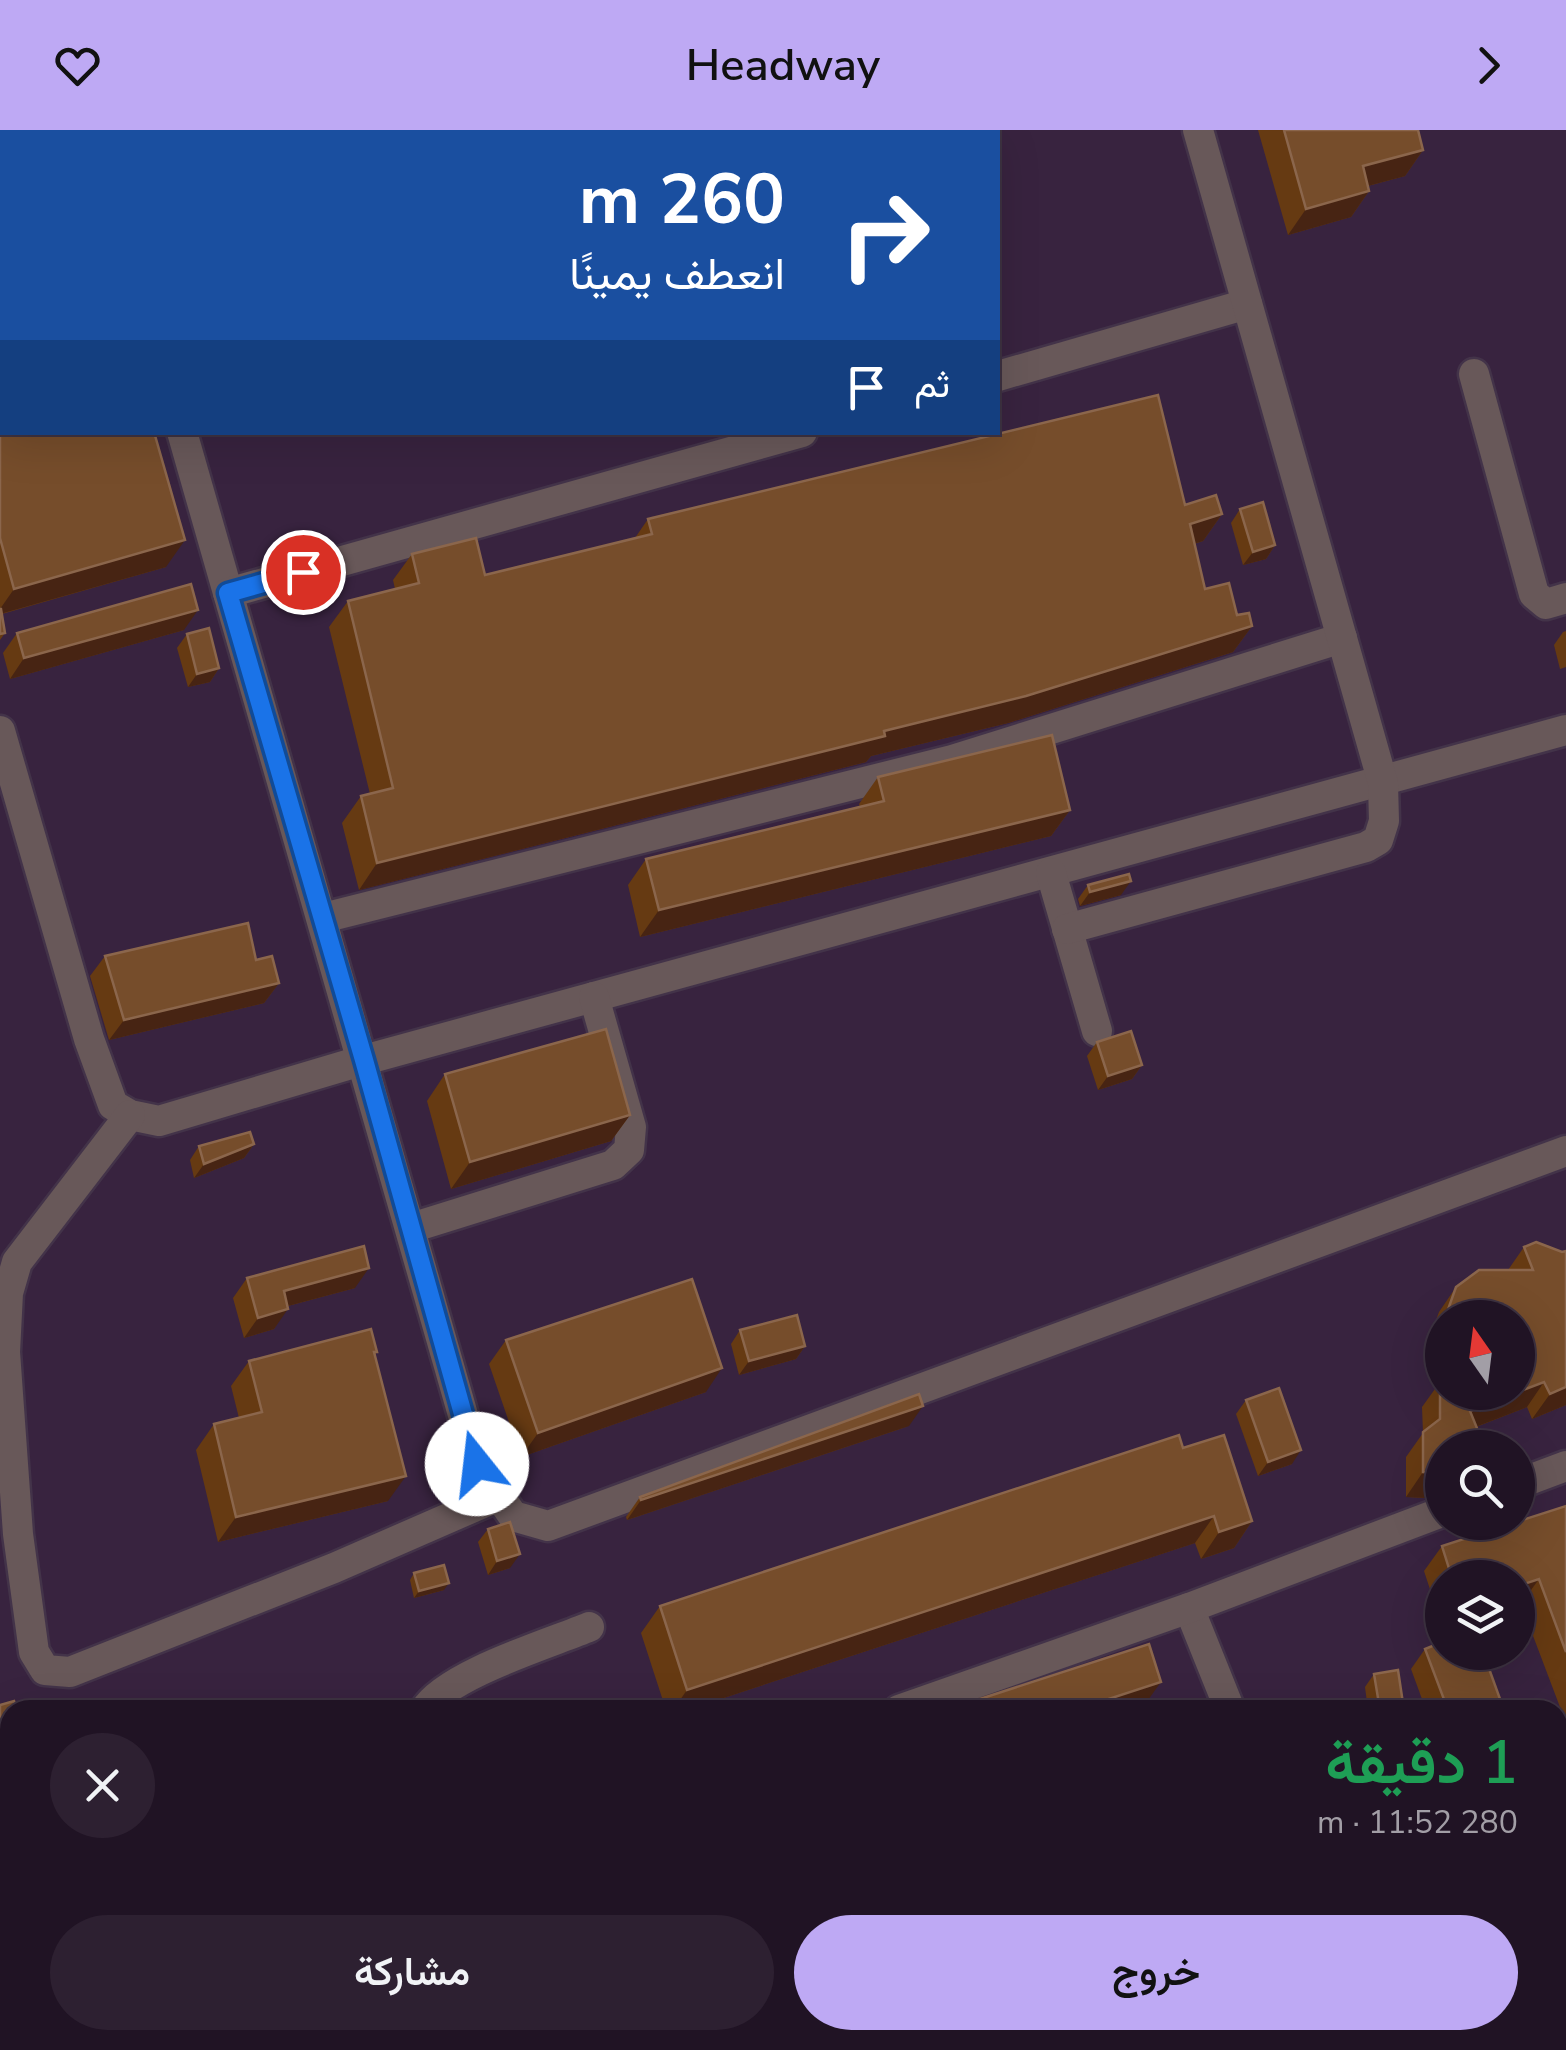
<!DOCTYPE html>
<html lang="ar">
<head>
<meta charset="utf-8">
<style>
	body { margin:0; font-family:"Nunito Sans",Vazirmatn,sans-serif; background:#2d2031; color:#f1f3f6; direction:rtl; height:100vh; display:flex; flex-direction:column; font-size:38px; white-space:nowrap }
	* { box-sizing:border-box; margin:0 }
	p { font-size:32px; color:#a29ea6 }
	.icon { flex:none; width:55px; height:55px; fill:none; stroke:currentColor; stroke-width:2; stroke-linecap:round; stroke-linejoin:round }
	.map { position:relative; flex:1; overflow:hidden; direction:ltr }
	.side { position:absolute; left:0px; top:1570px; width:1568px; height:350px; display:flex; flex-direction:column; background:#201324; border-radius:30px 30px 0 0; box-shadow:0 10px 40px #0002,0 0 0 2px #3d3241; direction:rtl }
	.side>* { flex:none }
	.banner { position:absolute; left:0px; top:0px; width:1000px; height:305px; box-shadow:0 10px 40px #0002,0 0 0 2px #3d3241; direction:rtl; background:#1a4fa0; color:#fff; overflow:hidden }
	.needle { width:65px; rotate:346deg }
	.controls { position:absolute; left:1425px; top:1170px; display:grid; gap:20px }
	.controls a { display:grid; place-items:center; width:110px; height:110px; border-radius:50%; background:#201324; box-shadow:0 10px 40px #0002,0 0 0 2px #3d3241; font-size:50px }
	.pin { position:absolute; display:grid; place-items:center; width:85px; height:85px; color:#fff; margin:-42px; border:5px solid #fff; border-radius:50%; box-shadow:0 2px 10px #0007 }
	.me { position:absolute; width:110px; margin:-55px; rotate:344deg; stroke-linejoin:round; filter:drop-shadow(0 0 8px #0008) }
	.turn { display:flex; align-items:center; gap:35px; height:210px; padding:0 50px; font-size:45px }
	.turn .icon { width:130px; height:130px; stroke-width:2.5 }
	.turn b { display:block; font-size:70px; line-height:85px }
	.then { display:flex; align-items:center; height:95px; padding:0 50px; background:#0003; gap:20px; font-size:38px }
	.round { display:grid; place-items:center; flex:none; width:105px; height:105px; border-radius:52px; background:#2d2031 }
	.summary { display:flex; align-items:center; justify-content:space-between; height:170px; padding:0 50px }
	h1 { font-size:60px; font-weight:600; line-height:75px; color:#1e9e55 }
	.primary-button { display:flex; gap:20px; margin-top:auto; padding:20px 50px }
	.primary-button a { flex:1; height:115px; border-radius:60px; background:#bea9f4; color:#111; font-size:40px; font-weight:600; line-height:115px; text-align:center }
	.primary-button a+a { background:#2d2031; color:#f1f3f6 }
	header { display:flex; justify-content:space-between; align-items:center; height:130px; padding:0 50px; background:#bea9f4; color:#111; font-size:45px; font-weight:600 }
	.map>svg:first-child { display:block }
</style>
</head>
<body>
<header><svg class="icon" aria-label="forward" viewBox="0 0 24 24"><path d="M9 5l7 7-7 7"/></svg>Headway<svg class="icon" aria-label="heart" viewBox="0 0 24 24"><path d="M12 20l-8-8c-3-5 5-10 8-4 3-6 11-1 8 4z"/></svg></header>
<div class="map">
<svg width="1566" height="1920" viewBox="0 0 1566 1920">
	<rect width="100%" height="100%" fill="#2a1930"/>
	<path fill="#38233f" fill-rule="evenodd" d="M0,0H1566V1920H0ZM2,2H998V302H2ZM1442,1188H1518V1262H1442ZM1442,1318H1518V1392H1442ZM1442,1448H1518V1522H1442ZM10,1580H1558V1910H10Z"/>
	<g fill="none" stroke-linecap="round" stroke-linejoin="round">
		<g stroke="#433349" stroke-width="35">
			<g id="minor">
				<polyline points="95,0 96,2"/>
				<polyline points="1474,244 1534,464 1546,474 1566,468"/>
				<polyline points="998,246 1247,174"/>
				<polyline points="182,302 477,1334 513,1386 548,1396 1566,1021"/>
				<polyline points="228,463 802,302"/>
				<polyline points="0,601 89,909 113,975 130,985 159,991 364,930 1566,600"/>
				<polyline points="1051,743 1097,901"/>
				<polyline points="323,788 952,630 1342,508"/>
				<polyline points="1067,799 1366,717 1378,710 1384,691 1383,653 1198,0"/>
				<polyline points="130,985 17,1132 8,1163 5,1222 18,1404 34,1522 45,1540 70,1542 334,1438 499,1366"/>
				<polyline points="411,1098 613,1035 629,1020 631,997 594,867"/>
				<polyline points="1518,1354 1566,1336"/>
				<polyline points="1189,1478 1230,1580"/>
				<path d="M425,1580C446,1545 548,1514 589,1497"/>
				<polyline points="899,1580 1189,1478 1442,1382"/>
				<polyline points="0,1901 10,1898"/>
				<polyline points="1361,1910 1365,1920"/>
				<polyline points="335,1920 335,1910"/>
			</g>
		</g>
		<use href="#minor" stroke="#685859" stroke-width="30"/>
	</g>
	<g fill="#663a12">
		<polygon points="0,0 166,437 2,484 5,503 0,510"/>
		<polygon points="1258,0 1418,0 1423,20 1405,46 1368,56 1369,61 1351,87 1288,105"/>
		<polygon points="1185,375 1222,384 1203,411 1194,414 1205,459 1252,496 1233,522 1008,593 871,626 866,632 359,760 342,693 361,666 370,664 329,497 348,471 395,459 393,450 412,424 485,445 635,408 648,389"/>
		<polygon points="1240,379 1275,415 1266,429 1243,435 1231,393"/>
		<polygon points="184,500 10,549 3,523 17,503"/>
		<polygon points="1566,501 1566,537 1560,539 1554,515 1563,502"/>
		<polygon points="187,504 219,538 210,552 188,557 177,518"/>
		<polygon points="878,647 1070,680 1051,706 640,807 628,755 646,729 860,677 859,674"/>
		<polygon points="1088,755 1121,765 1080,776 1078,769"/>
		<polygon points="105,826 256,830 279,853 264,873 109,910 90,846"/>
		<polygon points="1097,912 1142,935 1132,949 1098,960 1087,926"/>
		<polygon points="445,944 630,985 611,1011 451,1059 427,971"/>
		<polygon points="254,1014 244,1028 194,1048 190,1030 199,1016"/>
		<polygon points="1524,1117 1562,1122 1566,1121 1566,1275 1532,1289 1527,1277 1476,1297 1427,1368 1406,1367 1406,1327 1423,1303 1422,1277 1440,1252 1442,1262 1518,1188 1442,1188 1442,1245 1424,1221 1439,1182 1456,1157 1508,1140"/>
		<polygon points="247,1148 355,1158 288,1176 274,1199 244,1208 233,1168"/>
		<polygon points="740,1200 805,1216 796,1229 739,1245 731,1214"/>
		<polygon points="506,1210 706,1262 521,1327 489,1234"/>
		<polygon points="377,1222 375,1225 388,1371 218,1412 196,1320 214,1294 239,1288 231,1256 249,1231"/>
		<polygon points="1246,1270 1292,1334 1258,1346 1236,1284"/>
		<polygon points="909,1296 627,1390 626,1387 640,1367"/>
		<polygon points="1183,1318 1252,1391 1234,1418 1201,1429 1195,1413 687,1580 666,1580 641,1503 660,1476"/>
		<polygon points="1566,1376 1566,1593 1521,1474 1518,1475 1518,1448 1442,1448 1442,1496 1424,1441 1442,1416"/>
		<polygon points="488,1399 510,1438 488,1445 478,1412"/>
		<polygon points="414,1443 444,1460 414,1468 410,1450"/>
		<polygon points="1425,1519 1504,1580 1426,1580 1411,1539"/>
		<polygon points="1374,1544 1404,1580 1368,1580 1365,1557"/>
		<polygon points="1566,1678 1566,1920 1551,1920 1547,1910 1558,1910 1558,1681"/>
		<polygon points="948,1910 1015,1910 1008,1920 952,1920"/>
		<polygon points="1386,1910 1495,1910 1499,1920 1390,1920"/>
	</g>
	<g fill="#472413">
		<polygon points="1423,20 1405,46 1345,62 1363,36"/>
		<polygon points="1369,61 1351,87 1288,105 1306,79"/>
		<polygon points="1222,384 1203,411 1171,421 1190,394"/>
		<polygon points="185,410 166,437 0,484 0,479 14,459"/>
		<polygon points="1275,415 1266,429 1243,435 1253,422"/>
		<polygon points="198,480 184,500 10,549 24,528"/>
		<polygon points="1252,496 1233,522 1008,593 871,626 866,632 359,760 377,733 884,601"/>
		<polygon points="219,538 210,552 188,557 197,544"/>
		<polygon points="1070,680 1051,706 640,807 659,780"/>
		<polygon points="1131,751 1121,765 1080,776 1090,762"/>
		<polygon points="279,853 264,873 109,910 124,890"/>
		<polygon points="1142,935 1132,949 1098,960 1108,946"/>
		<polygon points="630,985 611,1011 451,1059 470,1032"/>
		<polygon points="254,1014 244,1028 194,1048 204,1034"/>
		<polygon points="369,1138 355,1158 269,1181 284,1161"/>
		<polygon points="288,1179 274,1199 244,1208 258,1188"/>
		<polygon points="805,1216 796,1229 739,1245 749,1231"/>
		<polygon points="722,1238 706,1262 521,1327 538,1303"/>
		<polygon points="1544,1252 1527,1277 1452,1306 1470,1281"/>
		<polygon points="1566,1257 1566,1275 1532,1289 1550,1264"/>
		<polygon points="923,1276 909,1296 627,1390 641,1370"/>
		<polygon points="1301,1320 1292,1334 1258,1346 1268,1332"/>
		<polygon points="1423,1342 1442,1343 1442,1364 1427,1368 1406,1367"/>
		<polygon points="406,1346 388,1371 218,1412 236,1387"/>
		<polygon points="1214,1386 1195,1413 687,1580 673,1580 687,1560"/>
		<polygon points="1252,1391 1234,1418 1201,1429 1219,1402"/>
		<polygon points="520,1424 510,1438 488,1445 497,1431"/>
		<polygon points="1539,1449 1521,1474 1518,1475 1518,1456"/>
		<polygon points="449,1453 444,1460 414,1468 419,1461"/>
		<polygon points="1161,1552 1143,1577 1134,1580 1075,1580"/>
		<polygon points="10,1604 10,1615 0,1618 0,1607"/>
		<polygon points="1015,1910 1008,1920 989,1920"/>
	</g>
	<g fill="#764d2b" stroke="#8b664c" stroke-width="2.5">
		<polygon points="0,0 68,0 68,2 2,2 2,302 154,302 185,410 14,459 0,408"/>
		<polygon points="1284,0 1418,0 1423,20 1363,36 1369,61 1306,79"/>
		<polygon points="1158,265 1185,375 1216,365 1222,384 1190,394 1205,459 1229,453 1237,485 1249,483 1252,496 1026,566 884,601 885,606 377,733 361,666 393,658 348,471 419,453 412,424 476,408 485,445 652,404 648,389"/>
		<polygon points="1263,372 1275,415 1253,422 1240,379"/>
		<polygon points="191,454 198,480 24,528 17,503"/>
		<polygon points="0,479 1,479 5,503 0,504"/>
		<polygon points="209,498 219,538 197,544 187,504"/>
		<polygon points="1052,605 1070,680 659,780 646,729 884,671 878,647"/>
		<polygon points="1129,744 1131,751 1090,762 1088,755"/>
		<polygon points="248,793 256,830 272,826 279,853 124,890 105,826"/>
		<polygon points="606,899 630,985 470,1032 445,944"/>
		<polygon points="1131,901 1142,935 1108,946 1097,912"/>
		<polygon points="250,1002 254,1014 204,1034 199,1016"/>
		<polygon points="1536,1112 1562,1122 1566,1121 1566,1257 1550,1264 1544,1252 1518,1262 1518,1188 1445,1188 1456,1157 1479,1140 1533,1140 1524,1117"/>
		<polygon points="364,1116 369,1138 284,1161 288,1179 258,1188 247,1148"/>
		<polygon points="692,1149 722,1238 538,1303 506,1210"/>
		<polygon points="797,1185 805,1216 749,1231 740,1200"/>
		<polygon points="371,1199 377,1222 374,1222 406,1346 236,1387 214,1294 262,1282 249,1231"/>
		<polygon points="1442,1250 1442,1262 1517,1262 1470,1281 1485,1318 1442,1318 1442,1343 1423,1342 1423,1302 1440,1289 1440,1252"/>
		<polygon points="1279,1258 1301,1320 1268,1332 1246,1270"/>
		<polygon points="919,1264 923,1276 641,1370 640,1367"/>
		<polygon points="1179,1305 1183,1318 1224,1305 1252,1391 1219,1402 1214,1386 687,1560 660,1476"/>
		<polygon points="1566,1376 1566,1522 1539,1449 1518,1456 1518,1448 1452,1448 1442,1416"/>
		<polygon points="510,1392 520,1424 497,1431 488,1399"/>
		<polygon points="444,1435 449,1453 419,1461 414,1443"/>
		<polygon points="1442,1512 1442,1522 1483,1522 1504,1580 1448,1580 1425,1519"/>
		<polygon points="1149,1514 1161,1552 1075,1580 946,1580"/>
		<polygon points="1398,1540 1404,1580 1380,1580 1374,1544"/>
		<polygon points="14,1571 17,1580 10,1580 10,1604 0,1607 0,1575"/>
		<polygon points="1566,1678 1566,1884 1558,1862 1558,1681"/>
		<polygon points="971,1910 1014,1910 989,1920 975,1920"/>
		<polygon points="1415,1910 1495,1910 1499,1920 1418,1920"/>
		<polygon points="797,1914 800,1920 787,1920"/>
	</g>
	<g fill="none" stroke-linecap="round" stroke-linejoin="round">
		<g stroke="#114b97" stroke-width="25">
			<polyline id="route" points="303,442 228,463 364,930 477,1334"/>
		</g>
		<use href="#route" stroke="#1a73e8" stroke-width="18"/>
	</g>
</svg>
<div class="controls">
<a><svg class="needle" viewBox="-14 -14 28 28"><path d="M0-13l5 13h-10z" fill="#e53935"/><path d="M0 13l5-13h-10z" fill="#a29ea6"/></svg></a>
<a><svg class="icon" aria-label="search" viewBox="0 0 24 24"><circle cx="10" cy="10" r="6"/><path d="M15 15l6 6"/></svg></a>
<a><svg class="icon" aria-label="layers" viewBox="0 0 24 24"><path d="M12 4l9 5-9 5-9-5zM3 14l9 5 9-5"/></svg></a>
</div>
<div class="pin" style="left:303px;top:442px;background:#d93025"><svg class="icon" aria-label="arrive" viewBox="0 0 24 24"><path d="M6 21V4h12l-3 4 3 4H6"/></svg></div>
<svg class="me" style="left:477px;top:1334px" viewBox="-20 -20 40 40"><circle r="19" fill="#fff"/><path d="M0-13L10 11 0 6-10 11z" fill="#1a73e8"/></svg>
<div class="banner">
<div class="turn"><svg class="icon" aria-label="right" viewBox="0 0 24 24"><path d="M7 20v-9h11M14 6l5 5-5 5"/></svg><div><b>260 m</b>انعطف يمينًا</div></div>
<div class="then">ثم<svg class="icon" aria-label="arrive" viewBox="0 0 24 24"><path d="M6 21V4h12l-3 4 3 4H6"/></svg></div>
</div>
<section class="side">
<div class="summary"><div><h1>1 دقيقة</h1><p>280 m · 11:52</p></div><a class="round"><svg class="icon" aria-label="close" viewBox="0 0 24 24"><path d="M6 6l12 12M18 6L6 18"/></svg></a></div>
<div class="primary-button"><a>خروج</a><a>مشاركة</a></div>
</section>
</div>
</body>
</html>
